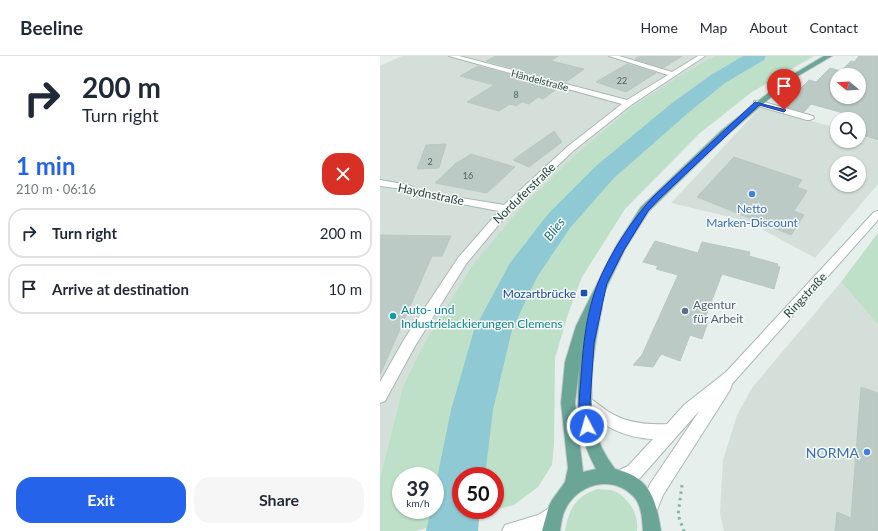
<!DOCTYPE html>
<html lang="en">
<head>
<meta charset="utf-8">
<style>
	body { margin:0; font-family:Lato,sans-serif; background:#f6f6f7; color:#1f2937; height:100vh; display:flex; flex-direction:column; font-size:15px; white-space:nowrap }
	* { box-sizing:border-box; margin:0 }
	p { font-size:13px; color:#747a83 }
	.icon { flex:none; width:22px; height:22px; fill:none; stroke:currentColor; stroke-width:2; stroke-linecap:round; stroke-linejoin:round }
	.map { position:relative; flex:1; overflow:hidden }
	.side { display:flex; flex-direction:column; background:#fff; width:380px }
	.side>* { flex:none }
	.top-card { background:#fff; color:#1f2937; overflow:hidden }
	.needle { width:26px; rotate:288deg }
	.buttons { position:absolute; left:450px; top:12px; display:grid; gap:8px }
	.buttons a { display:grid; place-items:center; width:36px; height:36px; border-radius:50%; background:#fff; box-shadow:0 1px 3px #0004; font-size:20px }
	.speed { position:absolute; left:12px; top:411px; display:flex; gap:8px; font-size:20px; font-weight:700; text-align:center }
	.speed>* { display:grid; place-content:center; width:52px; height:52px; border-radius:50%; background:#fff; box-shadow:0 1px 3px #0004; line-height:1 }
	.speed small { font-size:10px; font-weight:400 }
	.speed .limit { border:6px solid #d22; background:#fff; color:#111 }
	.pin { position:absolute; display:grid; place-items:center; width:34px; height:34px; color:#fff; margin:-41px -17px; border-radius:50% 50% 50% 0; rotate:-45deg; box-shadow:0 0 4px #0007 }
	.pin .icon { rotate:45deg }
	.me { position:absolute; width:44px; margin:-22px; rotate:354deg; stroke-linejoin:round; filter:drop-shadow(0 0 3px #0008) }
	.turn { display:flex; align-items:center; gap:14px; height:84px; padding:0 16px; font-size:18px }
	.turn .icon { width:52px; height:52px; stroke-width:2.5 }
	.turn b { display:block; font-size:28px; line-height:34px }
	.round { display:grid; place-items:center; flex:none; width:42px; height:42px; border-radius:16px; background:#f6f6f7 }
	.overview { display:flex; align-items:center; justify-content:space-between; height:68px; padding:0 16px }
	h1 { font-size:24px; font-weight:700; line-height:30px; color:#2563eb }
	.cta { display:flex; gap:8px; margin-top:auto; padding:8px 16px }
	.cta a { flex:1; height:46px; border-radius:16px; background:#2563eb; color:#fff; font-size:16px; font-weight:700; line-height:46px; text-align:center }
	.cta a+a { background:#f6f6f7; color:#1f2937 }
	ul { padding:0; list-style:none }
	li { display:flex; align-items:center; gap:12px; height:50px; margin:0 8px 6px; padding:0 8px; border:2px solid #e0e1e3; border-radius:16px }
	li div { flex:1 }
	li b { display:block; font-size:15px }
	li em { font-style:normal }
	header { display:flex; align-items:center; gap:24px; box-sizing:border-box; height:56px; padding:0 20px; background:#fff; border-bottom:1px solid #e0e1e3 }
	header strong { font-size:19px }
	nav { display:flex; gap:22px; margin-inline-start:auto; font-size:14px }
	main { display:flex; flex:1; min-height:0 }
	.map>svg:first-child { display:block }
</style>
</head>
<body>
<header>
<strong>Beeline</strong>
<nav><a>Home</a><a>Map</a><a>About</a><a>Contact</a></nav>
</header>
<main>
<section class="side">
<div class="top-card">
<div class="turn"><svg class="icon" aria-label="right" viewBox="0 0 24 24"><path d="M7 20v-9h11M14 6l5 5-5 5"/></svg><div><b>200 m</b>Turn right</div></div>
</div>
<div class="overview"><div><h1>1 min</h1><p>210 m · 06:16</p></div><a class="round" style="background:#d93025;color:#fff"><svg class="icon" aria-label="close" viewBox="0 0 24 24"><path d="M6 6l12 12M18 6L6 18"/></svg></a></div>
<ul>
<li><svg class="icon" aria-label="right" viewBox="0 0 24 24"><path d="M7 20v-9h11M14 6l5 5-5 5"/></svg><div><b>Turn right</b></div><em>200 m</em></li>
<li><svg class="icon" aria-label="arrive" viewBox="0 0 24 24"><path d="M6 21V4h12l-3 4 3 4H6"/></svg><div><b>Arrive at destination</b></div><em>10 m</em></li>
</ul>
<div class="cta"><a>Exit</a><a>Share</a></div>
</section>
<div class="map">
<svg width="498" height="475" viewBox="0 0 498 475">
	<rect width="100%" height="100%" fill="#e6efeb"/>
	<g fill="#d4dfda" fill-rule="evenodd">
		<polygon points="22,0 334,0 308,15 91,211 43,289 23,330 0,421 0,10"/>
		<path d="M381,51L457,72V85H479V79L498,85V128L435,202L367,165L291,147ZM457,107H479V129H457Z"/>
		<polygon points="461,226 498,269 498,475 344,475 340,457 343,404 357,359 372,332"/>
	</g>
	<g fill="#bfe0c8" fill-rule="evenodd">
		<path d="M334,0H434L372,36L320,77L245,153L202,221L188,258L175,302L174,389L172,409L158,431L134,449L115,454V420H81V454H114L36,475H0V421L23,330L43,289L91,211L137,156L195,99L252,51L308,15ZM21,420H55V454H21Z"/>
		<polygon points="498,177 498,269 461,226"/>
		<path d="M218,433C223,434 229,433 234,435C249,442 259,458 257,475H185C189,453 195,440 218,433Z"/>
	</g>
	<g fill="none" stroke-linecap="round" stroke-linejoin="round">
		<polygon fill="#8ec9d4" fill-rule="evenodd" points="363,0 386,0 384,4 345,27 308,57 234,122 190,172 157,221 132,274 113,354 105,420 81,420 81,454 100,454 98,475 46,475 51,454 55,454 55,432 71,354 94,274 130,207 168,158 216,110 292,47 331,19"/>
	</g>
	<g fill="#bbcac4" stroke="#b8c9c2" fill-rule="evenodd">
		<polygon points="116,0 178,0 171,5 204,13 186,26 106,5"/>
		<polygon points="260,0 302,0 283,12 255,3"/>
		<path d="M479,0H498V84L479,78V63H463L467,58L431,48L424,56L401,50L416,34L418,35L429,24L436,26L450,12L461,15L471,5L474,6ZM457,19H479V41H457Z"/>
		<polygon points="247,8 276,17 246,36 216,26"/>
		<polygon points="98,10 178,32 163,43 158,41 149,48 142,46 136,50 130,48 119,55 87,46 114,29 80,20"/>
		<polygon points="174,75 182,86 149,111 133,104"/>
		<polygon points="66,88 59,112 37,113 46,89"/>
		<polygon points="91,98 135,111 107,137 55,127 75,108"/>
		<polygon points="354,101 422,124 417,131 427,135 414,155 424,159 411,179 317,141"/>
		<polygon points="0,179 71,180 62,200 52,200 0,319"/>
		<polygon points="275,185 318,197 322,186 370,196 369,200 398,208 397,210 400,211 394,233 342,218 324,265 328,266 322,283 310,279 300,305 281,298 273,311 253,309 262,299 298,219 276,213 278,210 263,206"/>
		<polygon points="481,331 498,337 498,475 455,475 457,456 471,462"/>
	</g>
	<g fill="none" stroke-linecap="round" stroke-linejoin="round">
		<g stroke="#a8b8b2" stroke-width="2">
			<g id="minor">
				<polygon points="69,0 79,0 247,44 288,19 229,0 239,0 292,16 318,0 325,0 251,49 193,95 130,155 86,208 35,290 5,345 0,347 0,326 25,282 78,202 119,155 33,139 23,133 0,130 0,124 29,129 39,135 124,149 187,91 242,48"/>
				<polygon points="374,45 380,45 433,60 434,62 430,64 427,64 374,49"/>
				<path d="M498,155V164L352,328L350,334L283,439L275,459L269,462L263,459L260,453L270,428L320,354L260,422L241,430L235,428L233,422L235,416L248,410L273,383C244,382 222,369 200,352L198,347L200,342L205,340C214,344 221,351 229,356C247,367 266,369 287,368L304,349L346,316L494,156Z"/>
				<path d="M174,449L180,452L183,458C179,466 172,472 164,475H122L125,469L158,459Z"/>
			</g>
		</g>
		<g stroke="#c2cac8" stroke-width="2">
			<path id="major" d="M444,0H452L411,24L396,37L348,78L269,155L245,193L219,247L222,251C214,292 205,340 218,381C221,393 228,403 235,413C270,421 276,443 281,475H263C262,463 262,449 253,440C232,418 197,428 185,454C182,460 181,468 180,475H162L169,450L172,444L185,426L188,412L181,347L185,306L196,270L236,190L261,151L342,74L407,22ZM201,298C196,340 195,375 216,413L203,416L195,347Z"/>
		</g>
		<polyline stroke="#86b3a5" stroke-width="3" stroke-dasharray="2.5 4" stroke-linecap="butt" points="302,429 298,459 304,475"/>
		<use href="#minor" fill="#fff" fill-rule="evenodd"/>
		<use href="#major" fill="#6aa596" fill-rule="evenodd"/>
	</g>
	<path fill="#2563eb" stroke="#184099" d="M375,46L406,54L404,56L379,49L279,143L268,155L244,194L227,227L214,287L210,347L213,370L211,374L207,375L203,374C196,359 200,338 201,322C203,290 206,257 218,227C229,199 253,162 274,140Z"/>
	<g fill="#3f7fe0" stroke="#f7fbf9" stroke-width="1.5">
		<circle cx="372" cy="138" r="4"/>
		<circle cx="487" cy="396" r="4"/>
	</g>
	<rect fill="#1a4fb4" stroke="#f7fbf9" stroke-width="1.5" x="200" y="233" width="8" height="8" rx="2"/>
	<circle fill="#5c6f8a" stroke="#f7fbf9" stroke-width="1.5" cx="305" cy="255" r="4"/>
	<circle fill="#0f9aa8" stroke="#f7fbf9" stroke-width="1.5" cx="13" cy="260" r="4"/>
	<g text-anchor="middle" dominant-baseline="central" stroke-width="3" stroke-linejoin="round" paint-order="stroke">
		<g font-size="9" fill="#4a645c">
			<text x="242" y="24">22</text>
			<text x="136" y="38">8</text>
			<text x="50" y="105">2</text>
			<text x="88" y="119">16</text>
		</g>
		<g font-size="10" fill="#24423a" stroke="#f7fbf9">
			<text transform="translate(160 24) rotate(15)">Händelstraße</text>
		</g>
		<g font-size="12" fill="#24423a" stroke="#f7fbf9">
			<text transform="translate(144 137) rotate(-44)">Norduferstraße</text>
			<text transform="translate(51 138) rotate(12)">Haydnstraße</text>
			<text transform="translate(425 239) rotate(-47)">Ringstraße</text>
		</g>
		<g font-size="12" fill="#366cbe" stroke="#f7fbf9">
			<text x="372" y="152">Netto<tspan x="372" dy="14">Marken-Discount</tspan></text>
		</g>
		<g font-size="12" fill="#164399" stroke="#f7fbf9" text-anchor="end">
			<text x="196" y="237">Mozartbrücke</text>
		</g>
		<g font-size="12" fill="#4e5e75" stroke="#f7fbf9" text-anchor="start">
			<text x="313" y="248">Agentur<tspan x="313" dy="14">für Arbeit</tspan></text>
		</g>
		<g font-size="12" fill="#0d838f" stroke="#f7fbf9" text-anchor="start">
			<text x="21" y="253">Auto- und<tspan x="21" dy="14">Industrielackierungen Clemens</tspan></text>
		</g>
		<g font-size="13" font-style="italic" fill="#1c6f80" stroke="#f7fbf9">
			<text transform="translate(174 173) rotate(-52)">Blies</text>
		</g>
		<g font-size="14" fill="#366cbe" stroke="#f7fbf9" text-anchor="end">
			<text x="479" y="396">NORMA</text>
		</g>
	</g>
</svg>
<div class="buttons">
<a><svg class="needle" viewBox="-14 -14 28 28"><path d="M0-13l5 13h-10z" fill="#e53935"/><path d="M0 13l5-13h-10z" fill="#747a83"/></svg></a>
<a><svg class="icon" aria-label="search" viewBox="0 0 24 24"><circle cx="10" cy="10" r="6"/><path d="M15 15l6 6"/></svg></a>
<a><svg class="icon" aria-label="layers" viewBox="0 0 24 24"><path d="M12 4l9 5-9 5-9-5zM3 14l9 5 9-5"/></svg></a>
</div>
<div class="speed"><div>39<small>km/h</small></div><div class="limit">50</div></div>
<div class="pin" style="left:404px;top:54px;background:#d93025"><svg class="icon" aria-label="arrive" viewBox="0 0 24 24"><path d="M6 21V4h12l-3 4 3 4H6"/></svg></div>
<svg class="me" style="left:207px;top:370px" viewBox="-20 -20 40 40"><circle r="17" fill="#2563eb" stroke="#fff" stroke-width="3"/><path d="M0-11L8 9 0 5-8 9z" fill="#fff"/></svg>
</div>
</main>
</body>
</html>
